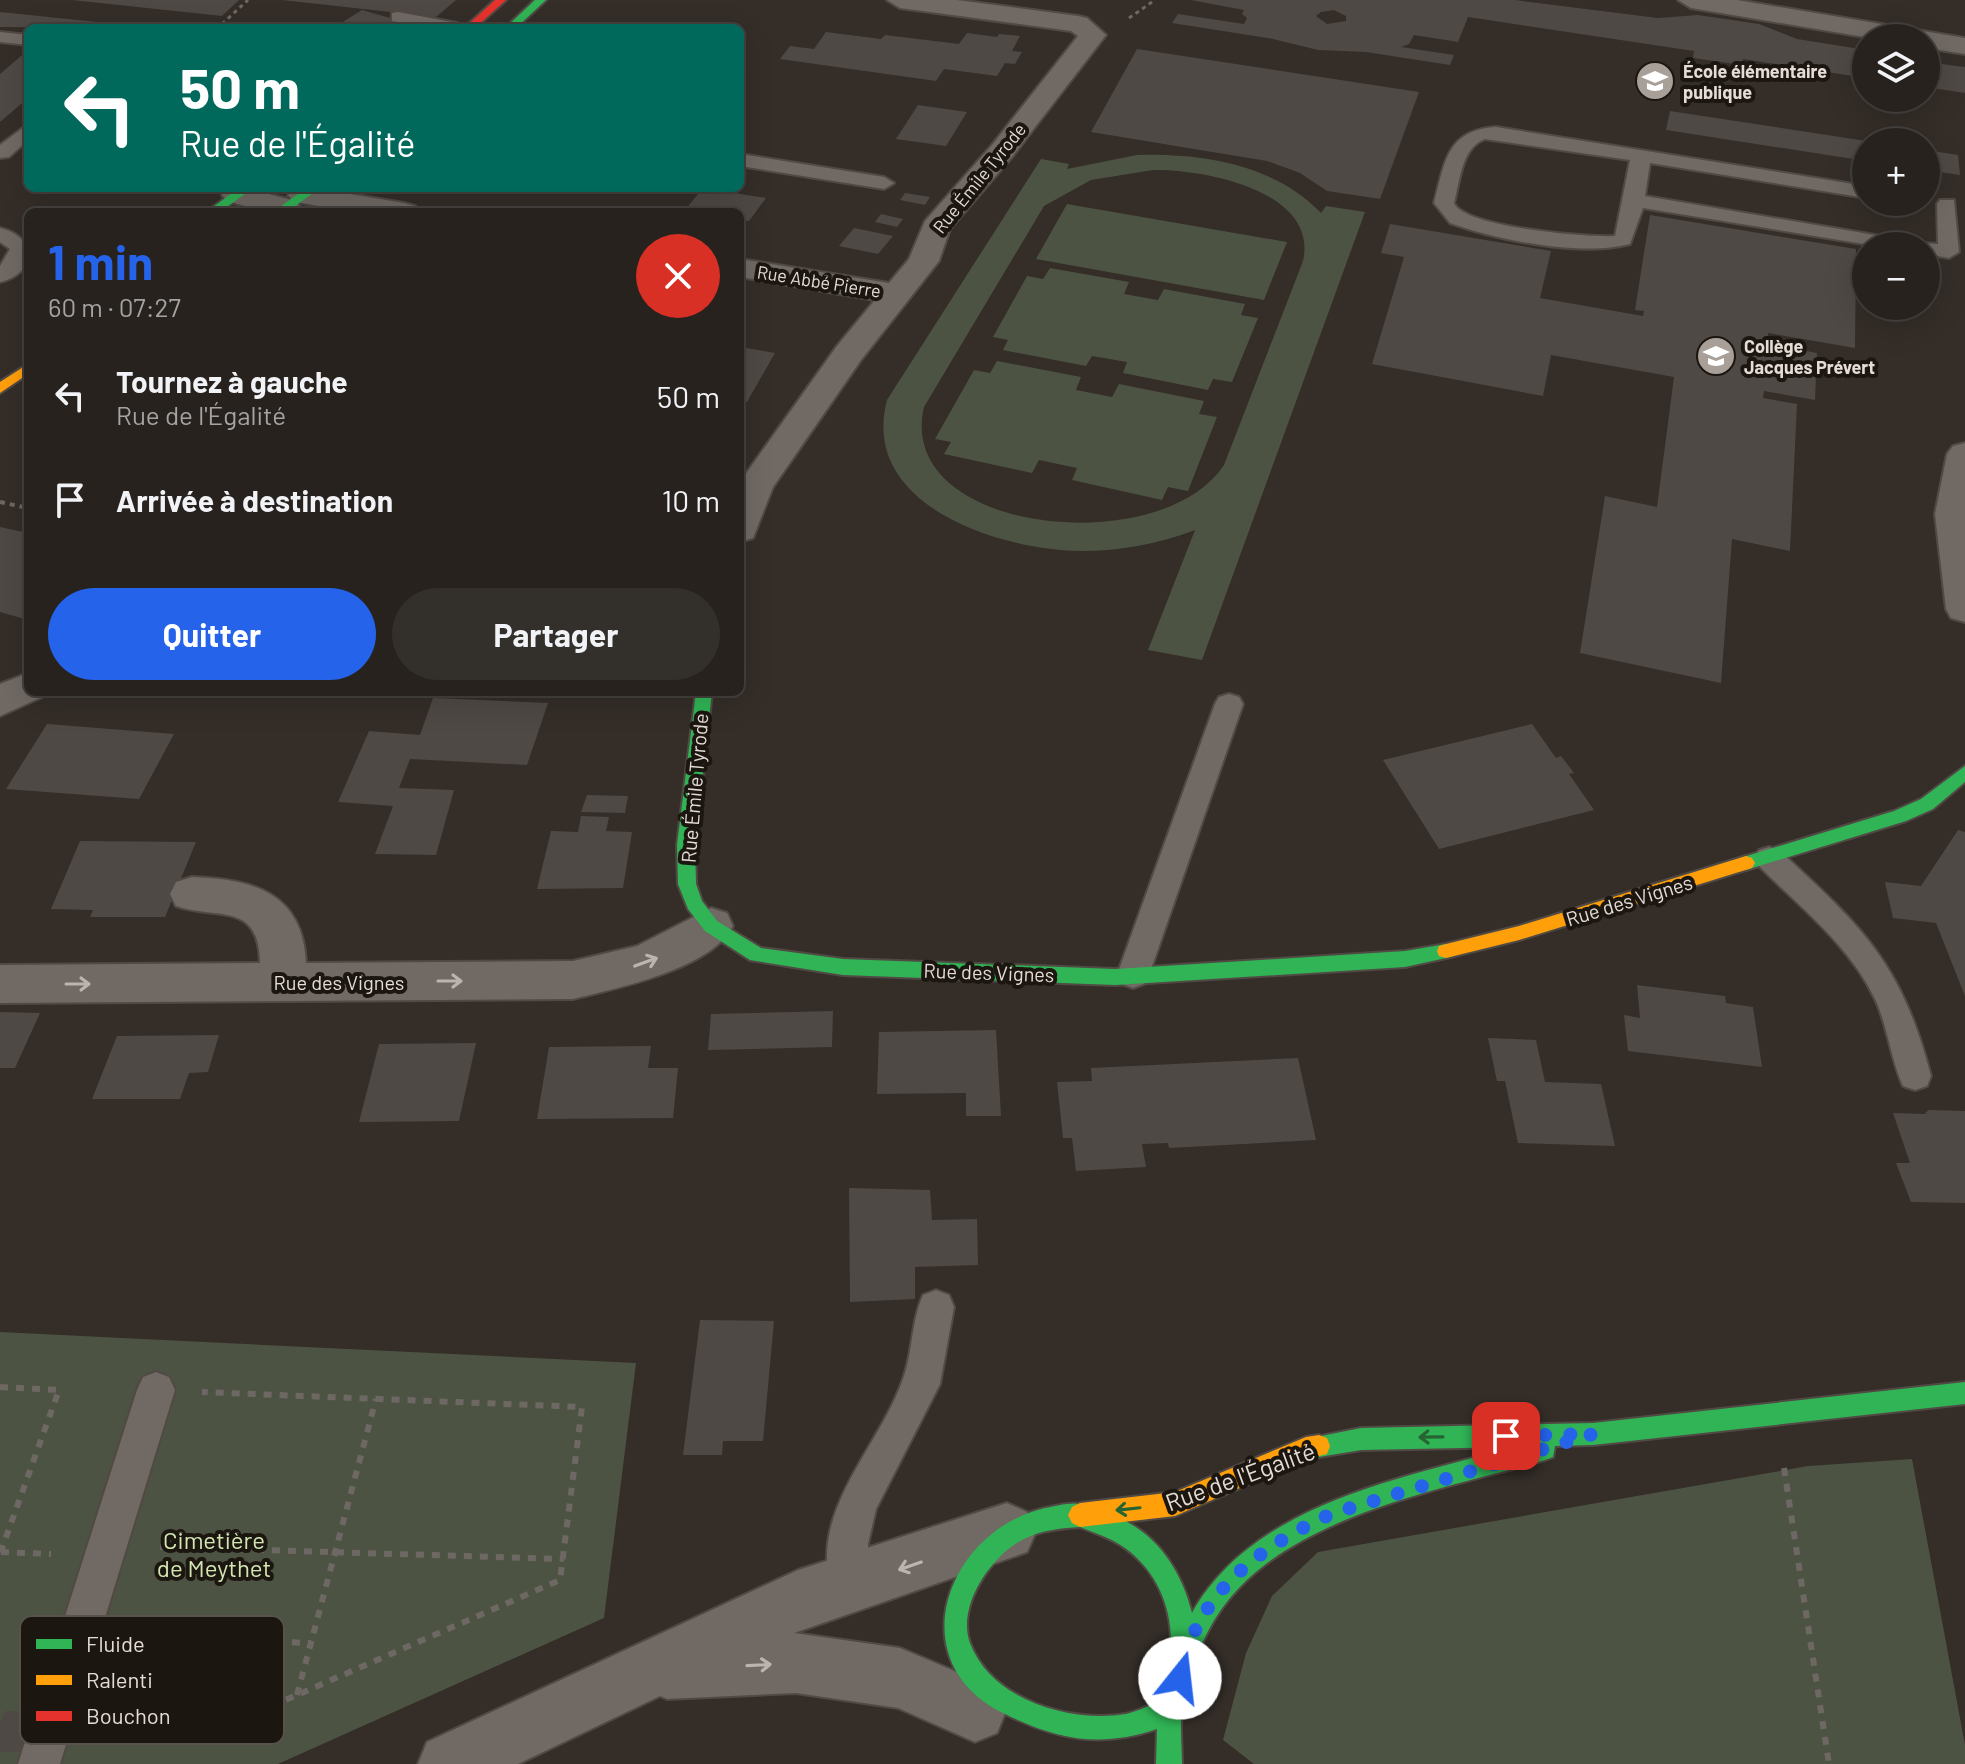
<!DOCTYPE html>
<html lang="fr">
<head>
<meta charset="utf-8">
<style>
	body { margin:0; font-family:Barlow,sans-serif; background:#332f2b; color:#f1f3f6; height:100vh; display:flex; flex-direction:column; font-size:30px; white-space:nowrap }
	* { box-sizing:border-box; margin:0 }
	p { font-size:26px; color:#a4a4a4 }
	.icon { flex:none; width:44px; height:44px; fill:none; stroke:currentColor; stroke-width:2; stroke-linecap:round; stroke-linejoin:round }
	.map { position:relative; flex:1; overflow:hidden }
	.details { position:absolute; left:24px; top:208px; width:720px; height:488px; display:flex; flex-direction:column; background:#27221e; border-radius:12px; box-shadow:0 8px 32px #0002,0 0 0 2px #433f3c }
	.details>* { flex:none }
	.banner { position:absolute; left:24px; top:24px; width:720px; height:168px; border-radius:12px; box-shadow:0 8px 32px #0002,0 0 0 2px #433f3c; background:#00695c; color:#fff; overflow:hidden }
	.controls { position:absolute; left:1852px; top:24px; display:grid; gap:16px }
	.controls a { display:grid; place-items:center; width:88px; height:88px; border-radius:50%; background:#27221e; box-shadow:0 8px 32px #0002,0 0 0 2px #433f3c; font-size:40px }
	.pin { position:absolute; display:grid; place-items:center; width:68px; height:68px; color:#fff; margin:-34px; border-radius:16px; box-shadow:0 4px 12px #0006 }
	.me { position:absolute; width:88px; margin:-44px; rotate:16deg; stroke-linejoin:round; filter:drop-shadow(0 0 6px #0008) }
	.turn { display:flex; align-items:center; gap:28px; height:168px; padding:0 24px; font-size:36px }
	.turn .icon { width:104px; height:104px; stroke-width:2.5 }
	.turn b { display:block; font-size:56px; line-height:68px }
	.round { display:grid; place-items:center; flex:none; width:84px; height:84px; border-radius:42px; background:#332f2b }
	.overview { display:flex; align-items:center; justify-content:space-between; height:136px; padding:0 24px }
	h1 { font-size:48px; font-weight:700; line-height:60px; color:#2563eb }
	.button { display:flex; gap:16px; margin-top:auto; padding:16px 24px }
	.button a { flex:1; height:92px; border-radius:48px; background:#2563eb; color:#fff; font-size:32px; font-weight:700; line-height:92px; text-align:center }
	.button a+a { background:#332f2b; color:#f1f3f6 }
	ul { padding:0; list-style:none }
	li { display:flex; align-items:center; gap:24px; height:104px; padding:0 24px }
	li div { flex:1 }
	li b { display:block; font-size:30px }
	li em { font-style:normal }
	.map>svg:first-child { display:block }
</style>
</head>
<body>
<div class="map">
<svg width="1965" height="1764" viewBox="0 0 1965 1764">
	<rect width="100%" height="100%" fill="#342d28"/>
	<g fill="#4d5342" fill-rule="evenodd">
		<path d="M1137,155C1200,153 1275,164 1321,213L1326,206L1365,212L1202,660L1148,650L1195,530C1158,544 1121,551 1081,551C1000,550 859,506 887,400L1041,159L1069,164L1067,169ZM1153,170C1202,169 1319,190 1303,261L1224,465C1161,561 894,534 924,407L1044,206L1091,180Z"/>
		<polygon points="1067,204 1287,242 1264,300 1036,259"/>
		<polygon points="1050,268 1129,282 1124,294 1158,300 1164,289 1245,304 1241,315 1258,318 1232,382 1213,379 1208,390 1123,373 1127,362 1092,356 1086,366 1003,350 1008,340 993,337 1027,276 1043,279"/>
		<polygon points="997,361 1081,377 1076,390 1112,397 1119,384 1204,401 1199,414 1217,417 1188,491 1168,487 1162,500 1072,480 1077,468 1039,460 1032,473 944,454 951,442 935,439 974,370 990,373"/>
		<polygon points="0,1332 636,1363 604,1618 278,1764 0,1764"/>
		<polygon points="1912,1459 1965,1745 1965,1764 1254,1764 1223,1740 1246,1653 1272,1596 1318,1552 1808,1466"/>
	</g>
	<g fill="#4f4945" fill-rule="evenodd">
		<polygon points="72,0 239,0 222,16"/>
		<polygon points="282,0 456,0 436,17"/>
		<path d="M1191,0H1515L1658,18L1698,15L1759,24L1797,39L1866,50V78L1743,59L1742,65L1693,58L1694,51L1468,17L1458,42L1414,35L1409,44L1401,47L1454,55L1450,65L1366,52L1318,50L1273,39L1172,23L1178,14L1244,24L1247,18L1242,14L1244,10ZM1334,10L1346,16V21L1327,24L1316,16L1321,12Z"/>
		<polygon points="362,10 422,27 422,28 333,28"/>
		<polygon points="0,12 136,26 136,28 0,27"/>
		<polygon points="826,32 881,39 885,35 959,44 967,33 997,37 999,34 1020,36 1012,51 1022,52 1015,64 1005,63 997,76 944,69 936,81 780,59 790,46 814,49"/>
		<polygon points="1137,49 1419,92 1380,199 1327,191 1300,173 1267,161 1091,132"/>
		<polygon points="28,50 28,98 0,122 0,74"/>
		<polygon points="1926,62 1965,67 1965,93 1926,87"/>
		<polygon points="918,105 967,112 946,146 896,139"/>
		<polygon points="1670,111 1866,141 1866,161 1666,130"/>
		<polygon points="1926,150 1958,155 1960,175 1926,170"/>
		<polygon points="703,188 704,188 766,198 749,221 740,220 740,212 685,210"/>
		<polygon points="905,193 930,197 925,205 900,200"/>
		<polygon points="881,214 903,219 897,227 875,222"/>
		<polygon points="1650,215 1856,249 1855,348 1768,333 1767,344 1817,353 1815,400 1764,391 1763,398 1797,404 1790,551 1732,539 1721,683 1580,653 1605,496 1657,507 1674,377 1551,355 1543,396 1372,364 1404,257 1381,253 1390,224 1551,251 1540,298 1643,316 1644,311 1635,310"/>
		<polygon points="854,228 893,236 878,254 839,246"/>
		<polygon points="740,347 775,353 747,402 740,401"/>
		<polygon points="0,527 28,533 28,620 0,612"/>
		<polygon points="433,698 548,703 527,765 410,759 399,788 454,790 436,855 375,854 393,806 338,802 369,731 420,735"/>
		<polygon points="47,724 174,734 139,799 6,789"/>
		<polygon points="1532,724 1556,758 1561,756 1574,773 1569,774 1594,810 1439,849 1383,760"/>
		<polygon points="587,795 628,796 625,813 581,812"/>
		<polygon points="581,816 609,817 606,831 632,832 623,888 537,889 551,831 578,832"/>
		<polygon points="1958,830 1965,832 1965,996 1936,923 1893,918 1885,882 1921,886"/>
		<polygon points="80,841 196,842 165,917 90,917 93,910 51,909"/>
		<polygon points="1637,985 1725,996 1726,1003 1753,1007 1762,1067 1628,1051 1624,1015 1640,1018"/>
		<polygon points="833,1011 832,1047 708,1050 711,1014"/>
		<polygon points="0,1012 40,1013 15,1068 0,1068"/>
		<polygon points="996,1030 1001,1116 966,1116 966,1093 877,1094 879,1032"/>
		<polygon points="219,1035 208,1072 189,1073 180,1099 92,1099 117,1036"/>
		<polygon points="1488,1038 1536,1040 1545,1082 1601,1084 1615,1146 1518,1143 1505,1081 1497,1081"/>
		<polygon points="476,1043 459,1121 359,1122 379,1044"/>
		<polygon points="651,1046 648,1068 678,1068 673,1118 537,1119 549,1047"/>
		<polygon points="1298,1058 1316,1140 1169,1148 1168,1143 1142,1144 1146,1167 1076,1171 1072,1138 1063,1138 1057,1082 1092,1081 1091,1068"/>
		<polygon points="1928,1110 1965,1111 1965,1203 1911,1202 1896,1163 1910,1163 1893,1113 1925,1114"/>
		<polygon points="849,1188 930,1190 932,1220 977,1219 978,1265 915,1267 915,1299 850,1302"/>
		<polygon points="700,1320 774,1321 763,1441 723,1441 722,1455 683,1455"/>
		<polygon points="5,1711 36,1711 21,1752 0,1752 0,1723"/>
	</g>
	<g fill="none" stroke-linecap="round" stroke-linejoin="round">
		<g stroke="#504944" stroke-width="4">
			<g id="lane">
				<polygon points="398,12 457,23 466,28 429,28 392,21 392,13"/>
				<polygon points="0,32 28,35 28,45 0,42"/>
				<polygon points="28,124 28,140 9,157 0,158 0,145"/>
				<path d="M1496,127L1866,186V198L1650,163L1645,196L1922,243L1938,244L1937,204L1940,200H1954L1959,252L1949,258L1926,254V246H1876L1643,208L1630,244C1581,257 1497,240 1450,223L1434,203C1445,163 1446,130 1496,127ZM1485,139L1630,160L1615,236C1589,238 1463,227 1454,203C1460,182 1461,148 1485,139Z"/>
				<polygon points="740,154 884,177 894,183 884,189 740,166"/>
				<path d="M0,228C40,238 35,274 0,282V266L10,249L0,242Z"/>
				<polygon points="1229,694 1239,697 1243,704 1149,975 1144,984 1133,988 1122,984 1117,975 1215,704 1219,697"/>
				<path d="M1769,847L1779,850C1863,928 1901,962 1931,1076L1927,1086L1915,1090L1903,1086C1890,1058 1888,1025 1874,997C1849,945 1799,906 1759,866L1754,858L1759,850Z"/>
				<path d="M936,1290L949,1295L954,1307L940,1384L876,1509L868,1544L869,1583L863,1597L849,1603L835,1597C802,1518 879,1449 903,1379C913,1352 911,1322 923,1295Z"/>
				<polygon points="156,1372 169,1377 175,1390 60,1764 18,1764 137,1390 143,1377"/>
			</g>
		</g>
		<g stroke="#504944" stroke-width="4">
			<g id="street">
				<polygon points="887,0 957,0 1078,16 1087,18 1106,35 1012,157 950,229 939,261 861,360 773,487 753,538 740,542 740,482 837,346 875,300 740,277 740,259 889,283 909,259 925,221 992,145 1078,36 1071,31 900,8"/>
				<polygon points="1678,0 1737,0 1965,38 1965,54 1926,48 1926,38 1870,38 1691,8"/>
				<polygon points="245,188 292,200 288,195 293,189 314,188 404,203 415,206 419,212 351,212 297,202 301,208 298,212 267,212 227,201 222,195 227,189"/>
				<polygon points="1965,443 1965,622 1951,618 1946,609 1935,514 1947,454 1953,446"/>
				<polygon points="28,673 28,692 45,692 42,697 0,716 0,684"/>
				<path d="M192,877C252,879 303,892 306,963L573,961L637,946L711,908L727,913L733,926C711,969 618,988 573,999L0,1003V965L260,963C259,901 218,920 176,906L170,894L176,882Z"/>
				<polygon points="1007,1503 1027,1512 1036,1532 1027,1552 794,1633 900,1648 997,1689 1006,1711 997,1733 975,1742 898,1708 796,1693 667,1699 660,1696 518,1764 418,1764 427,1742 798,1570"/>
			</g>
		</g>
		<g stroke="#504944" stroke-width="4">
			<g id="fast">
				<polygon points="535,0 546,0 516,28 505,28"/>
				<polygon points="239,188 253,188 220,212 206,212"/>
				<polygon points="306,188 320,188 287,212 273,212"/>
				<polygon points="696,692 712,692 695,845 696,884 702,901 717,921 761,948 843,959 1115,969 1405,951 1446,944 1453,946 1455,951 1453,956 1446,958 1405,967 1115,985 843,975 750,960 705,931 688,909 678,884 677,845"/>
				<polygon points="1965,766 1965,782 1933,809 1906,821 1746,870 1740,868 1737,863 1740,858 1894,811 1921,799"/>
				<path d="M1965,1382V1404L1593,1445L1555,1446L1553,1457L1545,1460C1445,1489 1299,1514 1230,1598C1205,1628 1191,1666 1183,1703C1179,1721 1182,1745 1182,1764H1156L1157,1729C1100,1748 1058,1740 1005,1714C899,1664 945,1531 1045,1508C1055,1506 1070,1502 1081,1504C1094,1506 1108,1514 1121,1519C1159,1536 1182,1573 1192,1613C1254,1503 1401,1479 1513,1447L1361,1450L1319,1457L1311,1454L1308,1446L1311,1438L1361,1428L1593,1423ZM1080,1527C1095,1533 1111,1538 1125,1548C1175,1584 1183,1653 1155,1704C1145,1707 1135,1712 1126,1714C1070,1723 991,1700 970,1643C956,1605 993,1553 1026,1538C1043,1530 1062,1528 1080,1527Z"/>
			</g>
		</g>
		<g stroke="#504944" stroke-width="4">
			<g id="slow">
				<polygon points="28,364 28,374 0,393 0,382"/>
				<polygon points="1746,856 1752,858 1755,863 1752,868 1519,940 1446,958 1439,956 1437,951 1439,946 1446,944 1519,926"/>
				<polygon points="1319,1435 1327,1438 1330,1446 1327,1454 1307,1459 1175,1516 1080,1527 1072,1523 1068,1515 1072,1507 1080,1503 1175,1492 1306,1437"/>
			</g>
		</g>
		<g stroke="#504944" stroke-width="4">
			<polygon id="jam" points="495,0 506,0 475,28 464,28"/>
		</g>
		<g stroke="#6e6864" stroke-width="3" stroke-dasharray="4 4" stroke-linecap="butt">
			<polyline points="1129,18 1155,0"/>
			<polyline points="222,24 248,0"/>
		</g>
		<polyline stroke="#6e6864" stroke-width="4" stroke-dasharray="5 5" stroke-linecap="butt" points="0,502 28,508"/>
		<g stroke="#6e6864" stroke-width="6" stroke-dasharray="8 8" stroke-linecap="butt">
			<polyline points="0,1387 59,1390 0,1554"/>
			<polyline points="1784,1468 1829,1764"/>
			<polyline points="160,1547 564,1559"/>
			<polyline points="1,1552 51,1554"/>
			<polyline points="132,1637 311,1643"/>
			<polyline points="297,1695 376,1399"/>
			<polyline points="102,1731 201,1737 560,1580 582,1407 202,1392"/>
		</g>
		<use href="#lane" fill="#706964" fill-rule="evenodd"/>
		<use href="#street" fill="#706964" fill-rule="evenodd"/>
		<use href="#fast" fill="#30b455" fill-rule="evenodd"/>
		<use href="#slow" fill="#ff9f0a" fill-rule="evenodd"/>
		<use href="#jam" fill="#e5322d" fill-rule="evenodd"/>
	</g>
	<defs><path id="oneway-shaft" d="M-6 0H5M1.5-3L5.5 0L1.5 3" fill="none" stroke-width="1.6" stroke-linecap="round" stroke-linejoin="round" transform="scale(2)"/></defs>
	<g stroke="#bcb4ad">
		<use href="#oneway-shaft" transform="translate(646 962) rotate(-20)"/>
		<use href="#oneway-shaft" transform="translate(450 981)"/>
		<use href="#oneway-shaft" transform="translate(78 984)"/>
		<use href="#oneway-shaft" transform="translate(910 1566) rotate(161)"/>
		<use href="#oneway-shaft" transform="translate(759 1665) rotate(-3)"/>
	</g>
	<g stroke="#266533">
		<use href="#oneway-shaft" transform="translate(1431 1437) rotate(179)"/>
		<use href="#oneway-shaft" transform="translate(1128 1509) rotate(174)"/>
	</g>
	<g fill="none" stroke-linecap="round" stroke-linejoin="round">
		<path stroke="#2563eb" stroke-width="14" stroke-dasharray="0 25.2" d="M1180,1678C1195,1594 1258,1548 1331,1514L1593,1434L1506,1436"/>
	</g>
	<defs>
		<g id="school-disc" transform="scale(2)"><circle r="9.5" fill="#a79f98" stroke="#1c1611"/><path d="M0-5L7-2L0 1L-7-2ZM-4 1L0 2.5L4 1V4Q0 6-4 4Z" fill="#fff"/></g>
	</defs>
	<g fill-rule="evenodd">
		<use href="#school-disc" x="1655" y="81"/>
		<use href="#school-disc" x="1716" y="356"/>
	</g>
	<g text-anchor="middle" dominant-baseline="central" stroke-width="8" stroke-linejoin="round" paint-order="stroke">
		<g font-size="18" font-weight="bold" fill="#e5dcd5" stroke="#1c1611" text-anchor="start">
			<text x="1683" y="71">École élémentaire<tspan x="1683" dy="21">publique</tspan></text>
			<text x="1744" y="346">Collège<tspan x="1744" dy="21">Jacques Prévert</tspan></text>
		</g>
		<g font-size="18" fill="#e5dcd5" stroke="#1c1611">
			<text transform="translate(979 178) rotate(-51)">Rue Émile Tyrode</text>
			<text transform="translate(819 281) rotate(9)">Rue Abbé Pierre</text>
		</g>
		<g font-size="20" fill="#e5dcd5" stroke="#1c1611">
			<text transform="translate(694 788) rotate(-85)">Rue Émile Tyrode</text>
			<text transform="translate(1629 900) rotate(-17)">Rue des Vignes</text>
			<text transform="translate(989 972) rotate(2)">Rue des Vignes</text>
			<text x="339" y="982">Rue des Vignes</text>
		</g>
		<g font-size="24" fill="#e5dcd5" stroke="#1c1611">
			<text transform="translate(1240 1476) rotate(-20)">Rue de l'Égalité</text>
		</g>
		<g font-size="24" fill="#d3e7b3" stroke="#1c1611">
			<text x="214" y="1539">Cimetière<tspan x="214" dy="28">de Meythet</tspan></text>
		</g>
	</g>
	<rect x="20" y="1616" width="264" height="128" rx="12" fill="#1c1611" stroke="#58514c" stroke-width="2"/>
	<rect x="36" y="1639" width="36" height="10" fill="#30b455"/>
	<rect x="36" y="1675" width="36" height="10" fill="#ff9f0a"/>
	<rect x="36" y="1711" width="36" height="10" fill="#e5322d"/>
	<g font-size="22" fill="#e5dcd5">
		<text x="86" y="1652">Fluide</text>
		<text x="86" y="1688">Ralenti</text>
		<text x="86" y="1724">Bouchon</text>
	</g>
</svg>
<div class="controls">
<a><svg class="icon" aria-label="layers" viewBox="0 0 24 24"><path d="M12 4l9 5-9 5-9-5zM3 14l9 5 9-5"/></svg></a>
<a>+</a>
<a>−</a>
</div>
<div class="pin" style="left:1506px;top:1436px;background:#d93025"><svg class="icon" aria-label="arrive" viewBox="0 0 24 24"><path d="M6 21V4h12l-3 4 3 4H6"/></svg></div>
<svg class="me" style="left:1180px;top:1678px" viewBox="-20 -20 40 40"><circle r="19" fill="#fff"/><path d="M0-13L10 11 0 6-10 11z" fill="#2563eb"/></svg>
<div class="banner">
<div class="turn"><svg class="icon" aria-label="left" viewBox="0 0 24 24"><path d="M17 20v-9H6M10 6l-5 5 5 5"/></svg><div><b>50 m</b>Rue de l'Égalité</div></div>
</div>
<section class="details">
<div class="overview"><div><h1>1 min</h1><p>60 m · 07:27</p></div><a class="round" style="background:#d93025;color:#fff"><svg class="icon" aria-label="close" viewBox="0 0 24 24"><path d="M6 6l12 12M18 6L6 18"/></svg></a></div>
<ul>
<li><svg class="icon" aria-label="left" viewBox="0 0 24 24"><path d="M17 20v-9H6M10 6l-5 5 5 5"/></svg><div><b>Tournez à gauche</b><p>Rue de l'Égalité</p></div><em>50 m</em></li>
<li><svg class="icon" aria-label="arrive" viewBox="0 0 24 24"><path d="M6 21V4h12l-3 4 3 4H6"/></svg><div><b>Arrivée à destination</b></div><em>10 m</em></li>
</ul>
<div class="button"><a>Quitter</a><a>Partager</a></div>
</section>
</div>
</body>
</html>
